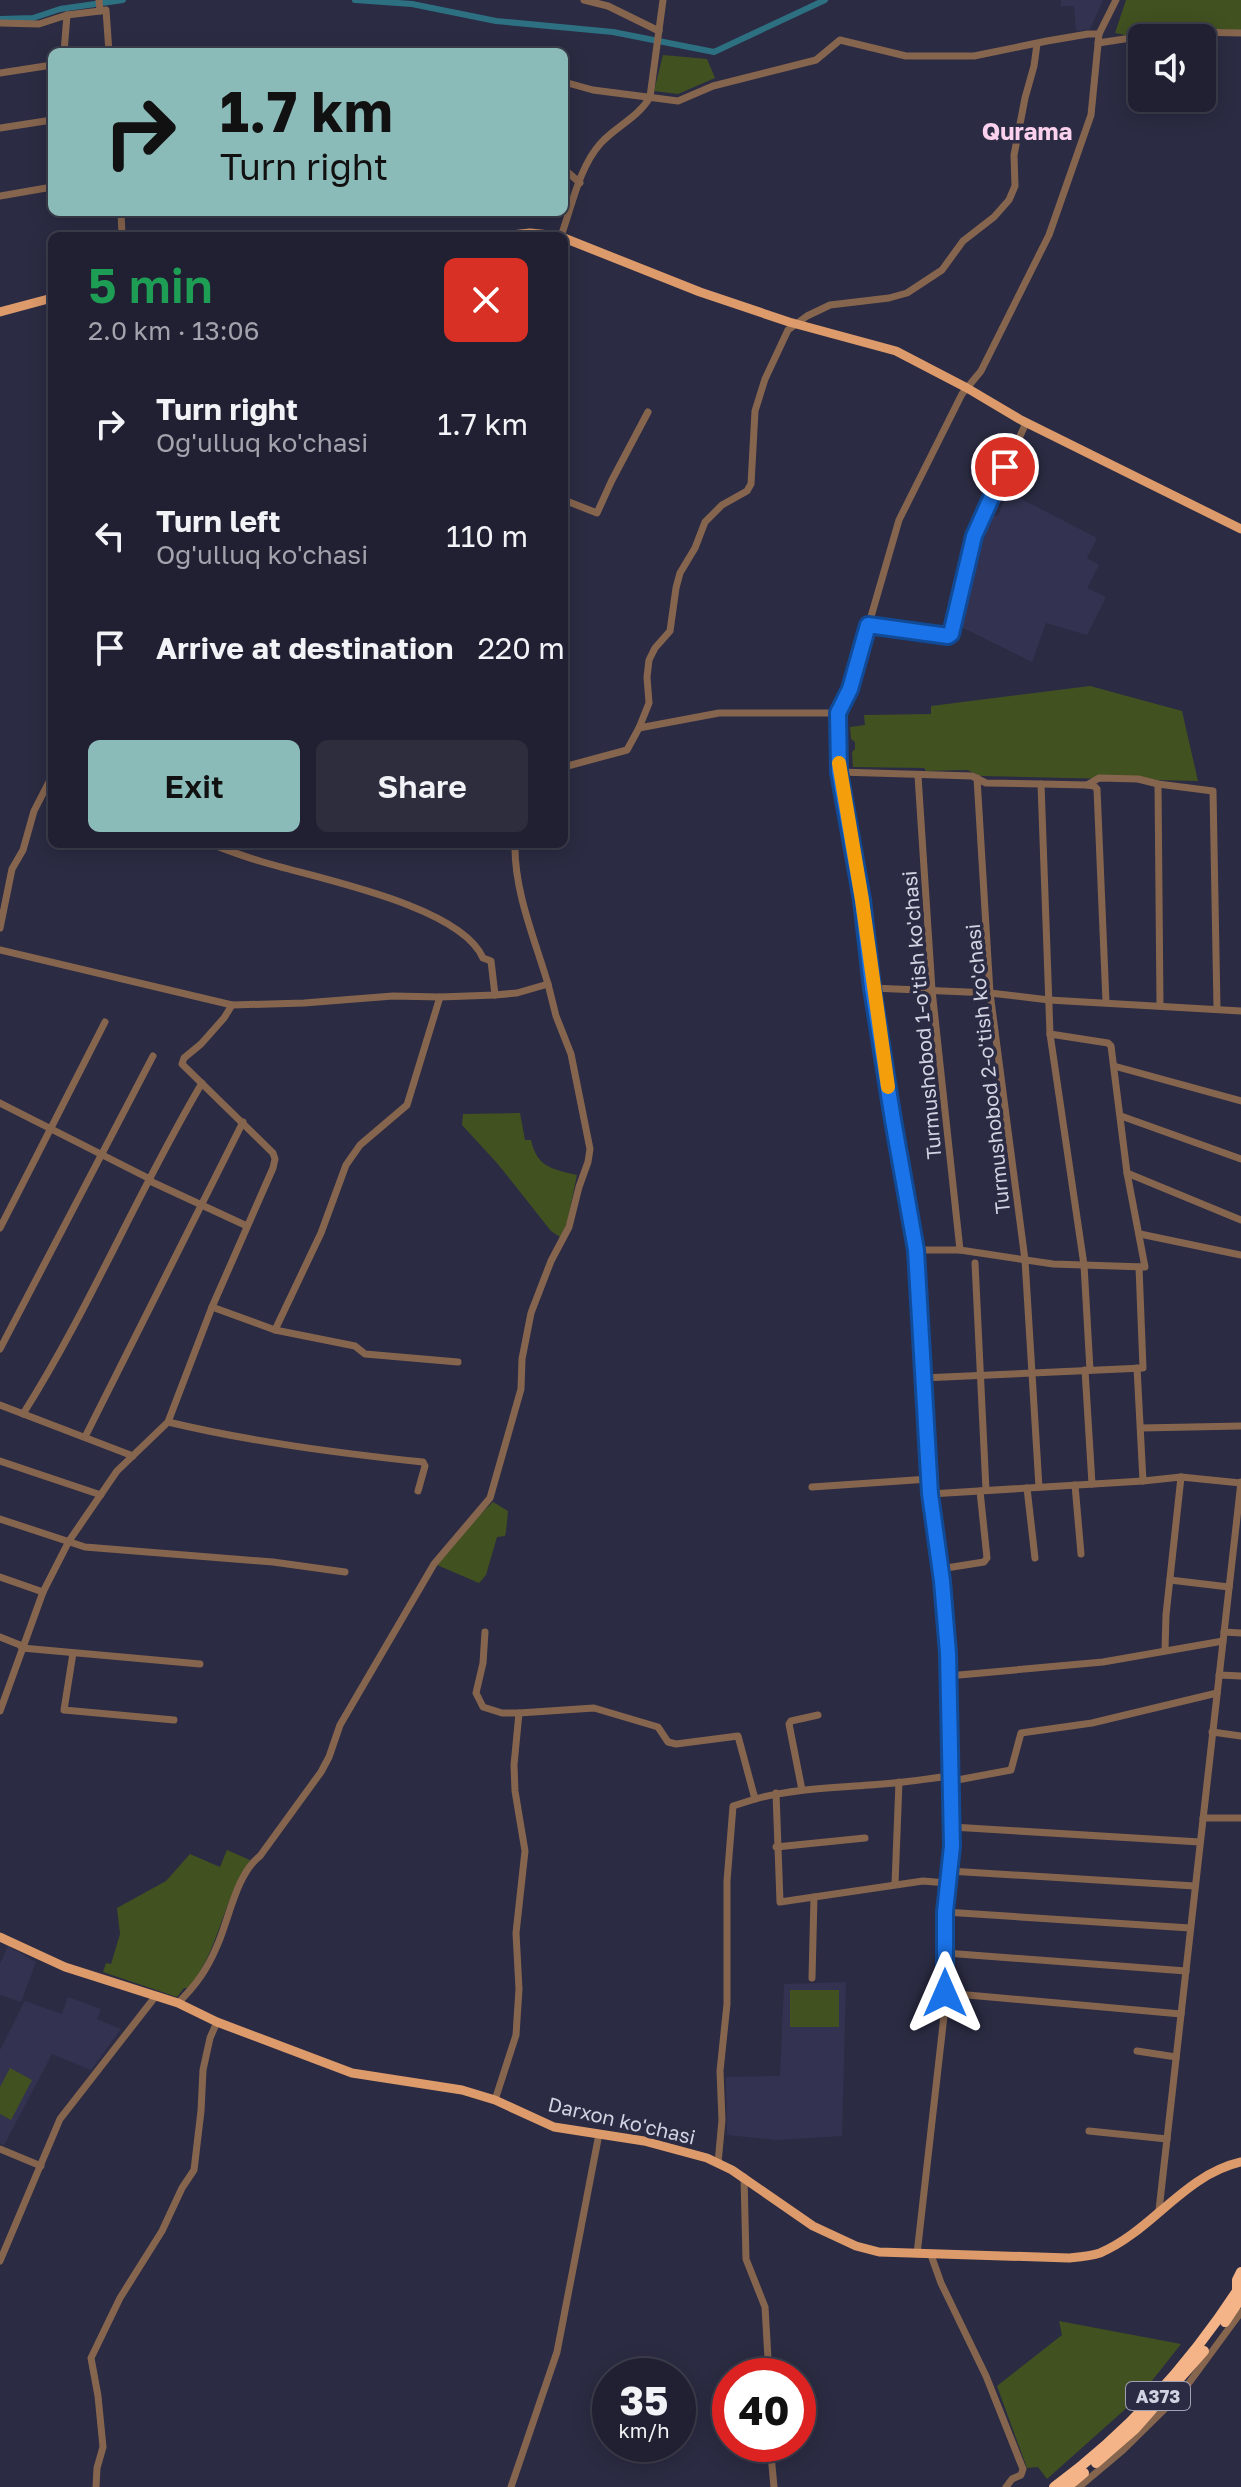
<!DOCTYPE html>
<html lang="en">
<head>
<meta charset="utf-8">
<style>
	body { margin:0; font-family:"Golos Text",sans-serif; background:#2d2d3e; color:#f1f3f6; height:100vh; display:flex; flex-direction:column; font-size:30px; white-space:nowrap }
	* { box-sizing:border-box; margin:0 }
	p { font-size:26px; color:#a2a3ac }
	.icon { flex:none; width:44px; height:44px; fill:none; stroke:currentColor; stroke-width:2; stroke-linecap:round; stroke-linejoin:round }
	.map { position:relative; flex:1; overflow:hidden }
	.panel { position:absolute; left:48px; top:232px; width:520px; height:616px; display:flex; flex-direction:column; background:#202032; border-radius:12px; box-shadow:0 4px 20px #0003,0 0 0 2px #3d3e4d }
	.panel>* { flex:none }
	.guide { position:absolute; left:48px; top:48px; width:520px; height:168px; border-radius:12px; box-shadow:0 4px 20px #0003,0 0 0 2px #3d3e4d; background:#8bbbb9; color:#111; overflow:hidden }
	.fabs { position:absolute; left:1128px; top:24px; display:grid; gap:16px }
	.fabs a { display:grid; place-items:center; width:88px; height:88px; border-radius:12px; background:#202032; box-shadow:0 4px 20px #0003,0 0 0 2px #3d3e4d; font-size:40px }
	.speed { position:absolute; left:592px; top:2358px; display:flex; gap:16px; font-size:40px; font-weight:700; text-align:center }
	.speed>* { display:grid; place-content:center; width:104px; height:104px; border-radius:50%; background:#202032; box-shadow:0 4px 20px #0003,0 0 0 2px #3d3e4d; line-height:1 }
	.speed small { font-size:20px; font-weight:400 }
	.speed .limit { border:12px solid #d22; background:#fff; color:#111 }
	.pin { position:absolute; display:grid; place-items:center; width:68px; height:68px; color:#fff; margin:-34px; border:4px solid #fff; border-radius:50%; box-shadow:0 2px 8px #0007 }
	.me { position:absolute; width:88px; margin:-44px; rotate:0deg; stroke-linejoin:round; filter:drop-shadow(0 0 6px #0008) }
	.turn { display:flex; align-items:center; gap:28px; height:168px; padding:0 40px; font-size:36px }
	.turn .icon { width:104px; height:104px; stroke-width:2.5 }
	.turn b { display:block; font-size:56px; line-height:68px }
	.round { display:grid; place-items:center; flex:none; width:84px; height:84px; border-radius:12px; background:#2d2d3e }
	.head { display:flex; align-items:center; justify-content:space-between; height:136px; padding:0 40px }
	h1 { font-size:48px; font-weight:600; line-height:60px; color:#1e9e55 }
	.cta { display:flex; gap:16px; margin-top:auto; padding:16px 40px }
	.cta a { flex:1; height:92px; border-radius:12px; background:#8bbbb9; color:#111; font-size:32px; font-weight:600; line-height:92px; text-align:center }
	.cta a+a { background:#2d2d3e; color:#f1f3f6 }
	ul { padding:0; list-style:none }
	li { display:flex; align-items:center; gap:24px; height:112px; padding:0 40px }
	li div { flex:1 }
	li b { display:block; font-size:30px }
	li em { font-style:normal }
	.map>svg:first-child { display:block }
</style>
</head>
<body>
<div class="map">
<svg width="1241" height="2487" viewBox="0 0 1241 2487">
	<rect width="100%" height="100%" fill="#2b2b43"/>
	<g fill="#333351">
		<polygon points="1061,0 1103,0 1090,29 1076,31 1074,6 1061,6"/>
		<polygon points="1008,492 1097,538 1087,558 1099,565 1087,588 1106,597 1087,635 1046,623 1032,662 957,625 972,568 993,515 998,516"/>
		<polygon points="8,1946 36,1962 21,2002 0,1995 0,1964"/>
		<polygon points="846,1982 842,2136 777,2140 727,2135 726,2077 780,2076 784,1984"/>
		<polygon points="68,1997 101,2009 97,2019 121,2029 91,2070 52,2054 4,2145 0,2143 0,2050 25,2001 62,2014"/>
	</g>
	<g fill="#425120">
		<polygon points="1126,0 1241,0 1241,31 1222,29 1125,35 1115,33"/>
		<polygon points="663,55 707,59 715,78 678,94 654,91"/>
		<polygon points="1090,686 1182,711 1198,781 981,776 967,770 926,771 924,768 853,767 852,752 855,749 855,742 851,739 850,727 865,725 864,715 931,714 931,706"/>
		<path d="M520,1113L525,1140H531C537,1168 553,1169 577,1175L567,1223L560,1237L551,1231L497,1163L462,1125L463,1114Z"/>
		<polygon points="493,1502 508,1511 506,1532 505,1536 497,1537 486,1575 479,1583 437,1565 469,1525"/>
		<path d="M227,1850L250,1860C242,1876 233,1891 227,1907C216,1936 208,1964 189,1988H184L177,1997L103,1972L106,1963L111,1964L120,1934L117,1908L166,1881L190,1854L220,1867Z"/>
		<rect x="790" y="1990" width="49" height="37"/>
		<polygon points="10,2068 32,2080 11,2120 0,2114 0,2087"/>
		<polygon points="1059,2321 1181,2344 1140,2396 1047,2479 1038,2467 1027,2468 997,2386 1062,2335"/>
	</g>
	<g fill="none" stroke-linecap="round" stroke-linejoin="round">
		<g stroke="#2d7082" stroke-width="6">
			<polyline points="355,0 412,4 496,21 613,32 714,52 825,0"/>
			<polyline points="0,19 33,18 60,9 123,0"/>
		</g>
		<g stroke="#86654e" stroke-width="7">
			<polyline points="584,0 608,6 659,31"/>
			<polyline points="100,11 106,10 109,52"/>
			<polyline points="0,23 39,24 67,15 100,11 99,0"/>
			<path d="M1098,43C1146,35 1192,31 1241,33"/>
			<polyline points="64,52 67,15"/>
			<polyline points="442,52 463,52"/>
			<polyline points="0,73 52,65"/>
			<polyline points="564,82 593,90 678,101 713,86 816,60 840,40 906,56 974,56 1047,41 1088,34 1099,34"/>
			<polyline points="0,128 52,120"/>
			<polyline points="564,169 580,183"/>
			<polyline points="0,196 52,187"/>
			<polyline points="121,212 122,236"/>
			<path d="M561,236C572,206 579,168 600,144C616,126 638,118 650,97L663,0"/>
			<polyline points="564,500 597,513 612,480 648,412"/>
			<polyline points="868,625 948,636 951,634 974,536 1026,423"/>
			<polyline points="639,728 649,703 647,677 649,660 655,648 670,631 676,588 680,573 695,548 705,522 722,505 747,491 751,484 755,411 765,379 788,330 807,316 830,305 889,298 907,293 942,270 963,241 994,217 1009,200 1015,186 1014,155 1025,98 1034,66 1037,44"/>
			<polyline points="564,767 627,750 639,728 719,713 838,713"/>
			<polyline points="839,772 972,776 986,783 1041,784 1087,785 1099,778 1138,779 1158,784 1213,791 1217,1009"/>
			<polyline points="918,776 932,990 960,1250"/>
			<polyline points="977,778 990,993 1025,1260 1039,1487"/>
			<polyline points="1041,784 1050,1034 1084,1265 1090,1370"/>
			<polyline points="1158,784 1160,1006"/>
			<polyline points="1087,785 1094,786 1097,789 1106,1002"/>
			<path d="M210,844C228,850 245,857 263,862C315,878 460,905 483,958L491,961L495,995"/>
			<polyline points="0,928 12,869 23,850 34,811 52,776"/>
			<path d="M0,950L232,1005L304,1003L393,996L440,997L495,995L517,993L548,984C535,940 514,891 515,844"/>
			<polyline points="872,988 990,993 1049,1000 1241,1011"/>
			<polyline points="1114,1066 1241,1101"/>
			<polyline points="0,1103 150,1179 152,1182 247,1226"/>
			<polyline points="1121,1116 1241,1159"/>
			<polyline points="1127,1173 1241,1220"/>
			<polyline points="0,1228 105,1022"/>
			<polyline points="1140,1234 1241,1255"/>
			<polyline points="916,1250 960,1250 1053,1264 1145,1267 1127,1173 1111,1046 1108,1043 1050,1034"/>
			<polyline points="975,1263 986,1490"/>
			<polyline points="212,1307 275,1330 321,1233 346,1165 360,1145 407,1105 440,997"/>
			<polyline points="275,1330 355,1346 365,1354 458,1362"/>
			<polyline points="0,1349 153,1056"/>
			<polyline points="1137,1368 1143,1481"/>
			<polyline points="1085,1370 1092,1484"/>
			<polyline points="922,1378 1143,1368 1139,1267"/>
			<polyline points="0,1405 133,1456"/>
			<path d="M23,1414C90,1308 138,1191 202,1083"/>
			<path d="M168,1422C252,1442 337,1453 423,1462L425,1466L418,1491"/>
			<polyline points="1141,1428 1241,1426"/>
			<polyline points="85,1437 243,1122"/>
			<polyline points="0,1461 101,1495"/>
			<polyline points="1075,1485 1081,1554"/>
			<polyline points="812,1487 929,1479"/>
			<polyline points="1027,1488 1035,1558"/>
			<polyline points="930,1494 1143,1481 1181,1477 1241,1483"/>
			<polyline points="0,1519 85,1547 273,1562 345,1572"/>
			<polyline points="940,1569 984,1562 987,1558 980,1491"/>
			<polyline points="0,1577 43,1592"/>
			<polyline points="1170,1580 1229,1587"/>
			<polyline points="485,1632 483,1663 476,1693 483,1707 502,1713 519,1713 514,1765 515,1791 525,1851 516,1933 519,1989 516,2035 495,2100"/>
			<polyline points="1224,1632 1241,1633"/>
			<polyline points="0,1637 20,1645 22,1648 200,1664"/>
			<polyline points="1165,1650 1166,1615 1181,1477"/>
			<polyline points="73,1653 64,1710 174,1720"/>
			<polyline points="1219,1675 1241,1676"/>
			<polyline points="948,1676 1103,1662 1223,1641"/>
			<polyline points="0,1711 43,1592 69,1541 117,1471 168,1422 212,1307 273,1168 275,1159 273,1153 182,1064 184,1058 201,1044 224,1018 232,1005"/>
			<path d="M519,1713L594,1708L658,1727L668,1742L676,1744L738,1736L755,1799C792,1789 830,1788 869,1785C896,1784 924,1779 951,1776"/>
			<polyline points="1212,1732 1241,1736"/>
			<polyline points="952,1781 1011,1770 1021,1733 1092,1723 1217,1693"/>
			<polyline points="802,1790 789,1724 791,1721 818,1715"/>
			<polyline points="776,1793 780,1902 923,1881 947,1883"/>
			<polyline points="1203,1818 1241,1818"/>
			<polyline points="952,1827 1200,1842"/>
			<polyline points="776,1847 865,1838"/>
			<polyline points="949,1871 1195,1886"/>
			<polyline points="895,1884 899,1782"/>
			<polyline points="945,1912 1190,1928"/>
			<polyline points="945,1953 1186,1971"/>
			<polyline points="812,1978 814,1897"/>
			<polyline points="945,1993 1181,2014"/>
			<path d="M178,2003C196,1985 207,1970 217,1946C229,1920 236,1874 260,1856L321,1772L329,1757L340,1725L434,1564L490,1498L521,1389L522,1359L531,1313L551,1261L569,1227L579,1187L588,1162L590,1149L571,1054L556,1016L548,984"/>
			<polyline points="1137,2051 1176,2057"/>
			<polyline points="1089,2131 1167,2139"/>
			<polyline points="0,2149 41,2166"/>
			<polyline points="718,2163 722,2120 720,2071 727,2004 727,1881 733,1806 755,1799"/>
			<polyline points="744,2177 746,2259 765,2307 769,2376"/>
			<polyline points="1159,2210 1241,1482"/>
			<polyline points="917,2254 945,2007 945,1918 952,1846 952,1781 948,1733 948,1676 942,1581 930,1494 916,1250 893,1120 872,988 862,900 839,772 838,713 850,689 899,520 962,394 981,371 1049,235 1091,115 1099,34 1116,0"/>
			<polyline points="931,2255 941,2283 986,2376 1023,2469 1021,2475 1012,2479 1006,2487"/>
			<polyline points="0,2261 60,2119 155,1997"/>
			<polyline points="770,2444 774,2487"/>
			<polyline points="96,2487 97,2468 103,2447 98,2396 91,2358 120,2298 162,2231 182,2188 194,2170 201,2111 203,2070 210,2038 217,2022"/>
			<polyline points="511,2487 557,2352 599,2134"/>
			<polyline points="1079,2487 1123,2450 1183,2391 1241,2312"/>
		</g>
		<g stroke="#dd9a6a" stroke-width="9">
			<polyline points="502,236 530,233 560,236"/>
			<polyline points="564,238 700,292 789,322 896,351 967,388 1021,420 1241,529"/>
			<polyline points="0,312 52,298"/>
			<path d="M0,1937L65,1967L178,2003L217,2022L352,2073L462,2090L495,2100L554,2127L644,2141L707,2158L732,2170L813,2226L856,2246L879,2252L1069,2258C1079,2257 1091,2256 1100,2253C1152,2231 1184,2175 1241,2162"/>
		</g>
		<g stroke="#f4b487" stroke-width="10">
			<polyline points="1237,2291 1237,2280 1241,2272"/>
			<polyline points="1225,2322 1241,2298"/>
			<polyline points="1096,2463 1135,2429 1204,2351"/>
			<path d="M1054,2487C1130,2431 1190,2364 1241,2285"/>
			<polyline points="1067,2487 1084,2473"/>
		</g>
	</g>
	<g fill="none" stroke-linecap="round" stroke-linejoin="round">
		<g stroke="#114b97" stroke-width="20">
			<polyline id="route" points="945,1993 945,1912 952,1846 948,1653 942,1581 930,1494 916,1250 893,1120 872,988 862,900 839,772 838,713 850,689 868,625 948,636 951,634 974,536 1005,467"/>
		</g>
		<use href="#route" stroke="#1a73e8" stroke-width="14"/>
		<polyline stroke="#f59e0b" stroke-width="14" points="839,763 862,900 888,1087"/>
	</g>
	<g text-anchor="middle" dominant-baseline="central" stroke-width="7" stroke-linejoin="round" paint-order="stroke">
		<rect fill="#2b2b43" stroke="#a0a1b2" stroke-width="2" x="1126" y="2382" width="64" height="28" rx="6"/>
		<g font-size="18" font-weight="bold" fill="#d2d3e2">
			<text x="1158" y="2396">A373</text>
		</g>
		<g font-size="20" fill="#d2d3e2" stroke="#2b2b43">
			<text transform="translate(921 1015) rotate(-95)">Turmushobod 1-o'tish ko'chasi</text>
			<text transform="translate(987 1069) rotate(-96)">Turmushobod 2-o'tish ko'chasi</text>
			<text transform="translate(622 2120) rotate(13)">Darxon ko'chasi</text>
		</g>
		<g font-size="24" font-weight="bold" fill="#fbd1ed" stroke="#2b2b43">
			<text x="1027" y="130">Qurama</text>
		</g>
	</g>
</svg>
<div class="fabs">
<a><svg class="icon" aria-label="sound" viewBox="0 0 24 24"><path d="M4 9h4l5-4v14l-5-4H4zM17 9q2 3 0 6"/></svg></a>
</div>
<div class="speed"><div>35<small>km/h</small></div><div class="limit">40</div></div>
<div class="pin" style="left:1005px;top:467px;background:#d93025"><svg class="icon" aria-label="arrive" viewBox="0 0 24 24"><path d="M6 21V4h12l-3 4 3 4H6"/></svg></div>
<svg class="me" style="left:945px;top:1993px" viewBox="-20 -20 40 40"><path d="M0-17L14 15 0 8-14 15z" fill="#1a73e8" stroke="#fff" stroke-width="4"/></svg>
<div class="guide">
<div class="turn"><svg class="icon" aria-label="right" viewBox="0 0 24 24"><path d="M7 20v-9h11M14 6l5 5-5 5"/></svg><div><b>1.7 km</b>Turn right</div></div>
</div>
<section class="panel">
<div class="head"><div><h1>5 min</h1><p>2.0 km · 13:06</p></div><a class="round" style="background:#d93025;color:#fff"><svg class="icon" aria-label="close" viewBox="0 0 24 24"><path d="M6 6l12 12M18 6L6 18"/></svg></a></div>
<ul>
<li><svg class="icon" aria-label="right" viewBox="0 0 24 24"><path d="M7 20v-9h11M14 6l5 5-5 5"/></svg><div><b>Turn right</b><p>Og'ulluq ko'chasi</p></div><em>1.7 km</em></li>
<li><svg class="icon" aria-label="left" viewBox="0 0 24 24"><path d="M17 20v-9H6M10 6l-5 5 5 5"/></svg><div><b>Turn left</b><p>Og'ulluq ko'chasi</p></div><em>110 m</em></li>
<li><svg class="icon" aria-label="arrive" viewBox="0 0 24 24"><path d="M6 21V4h12l-3 4 3 4H6"/></svg><div><b>Arrive at destination</b></div><em>220 m</em></li>
</ul>
<div class="cta"><a>Exit</a><a>Share</a></div>
</section>
</div>
</body>
</html>
